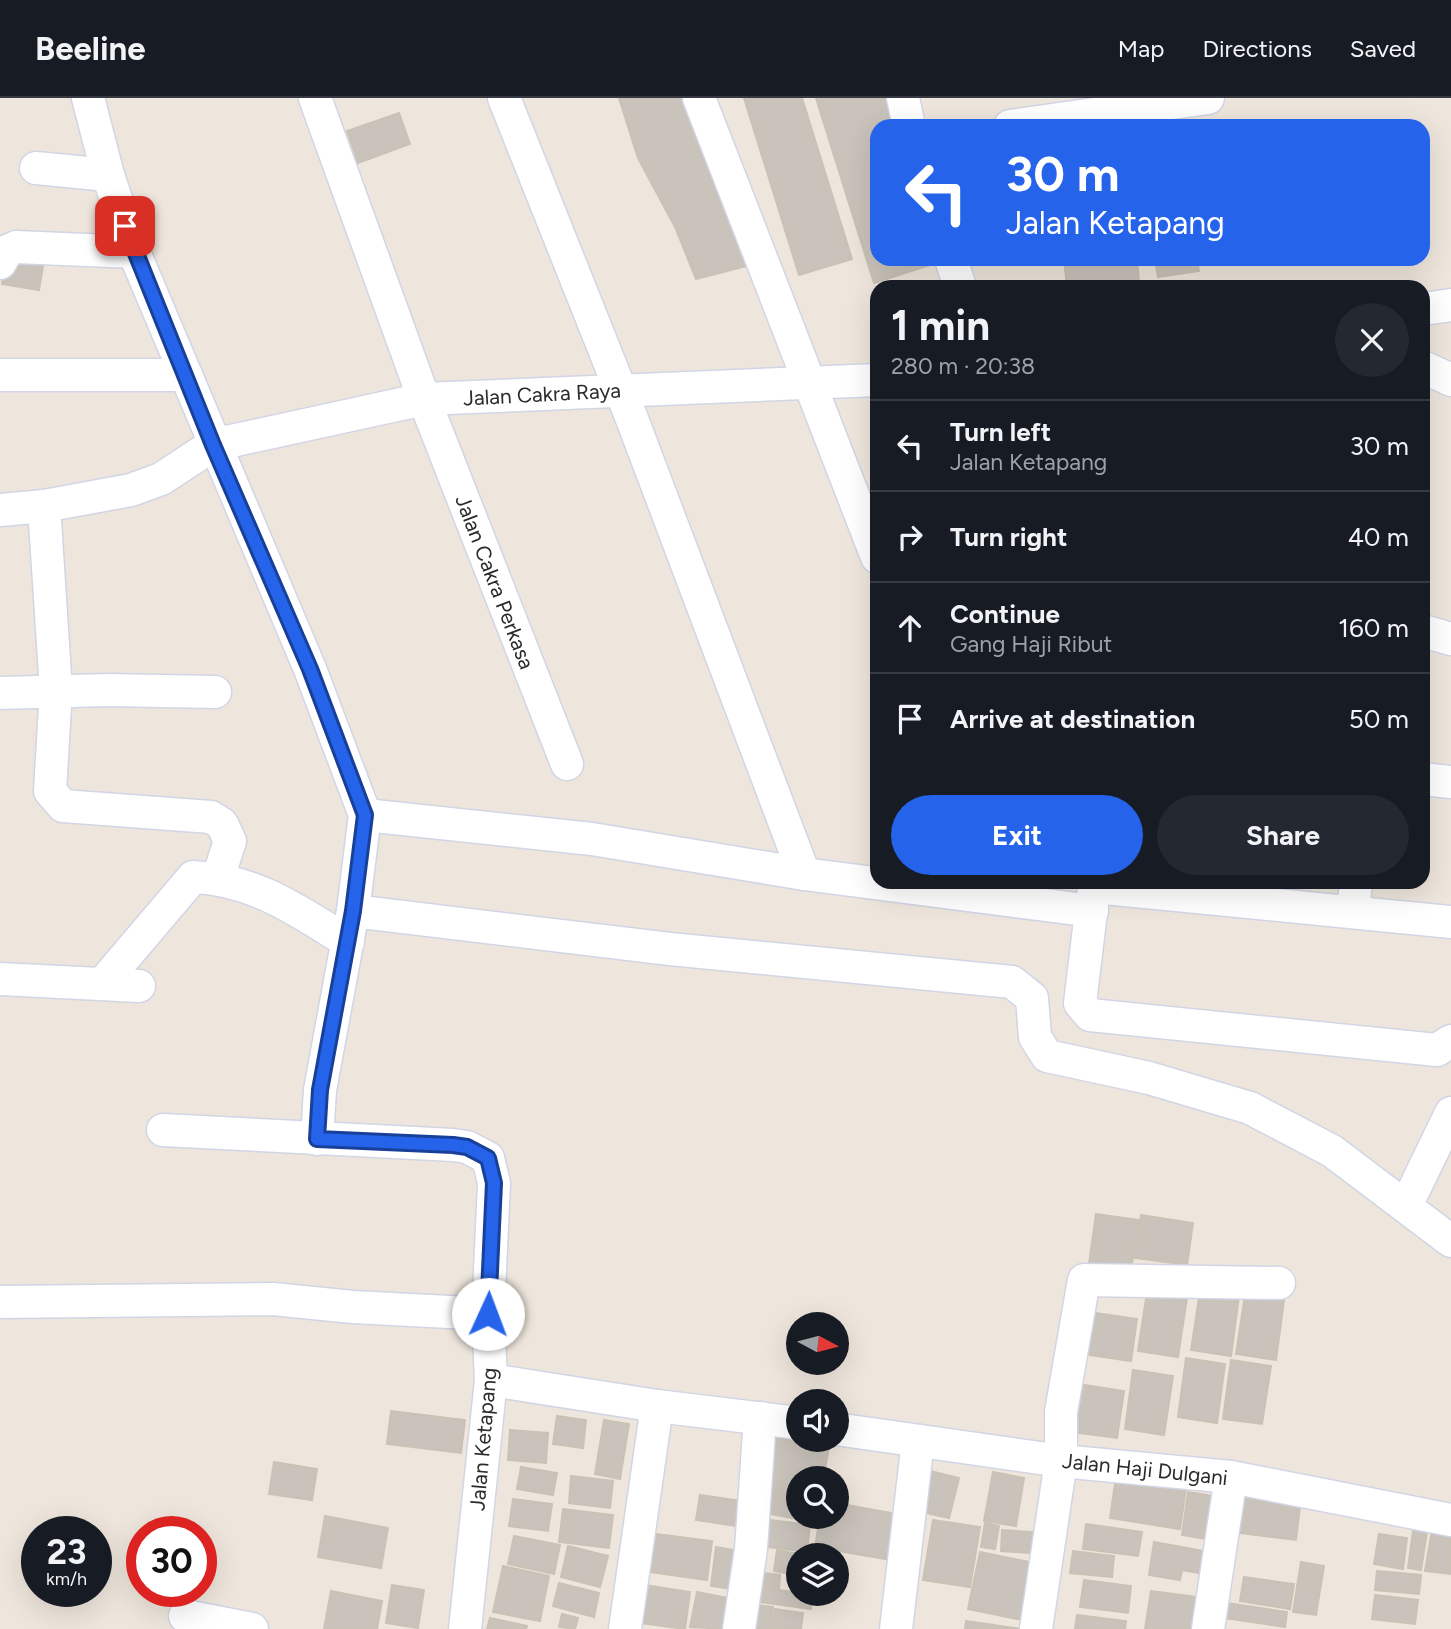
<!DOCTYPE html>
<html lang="en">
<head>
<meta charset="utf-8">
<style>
	body { margin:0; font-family:Figtree,sans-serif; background:#242831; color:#f1f3f6; height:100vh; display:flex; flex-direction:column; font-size:26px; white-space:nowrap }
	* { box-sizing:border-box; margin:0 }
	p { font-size:23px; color:#9ea1a6 }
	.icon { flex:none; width:38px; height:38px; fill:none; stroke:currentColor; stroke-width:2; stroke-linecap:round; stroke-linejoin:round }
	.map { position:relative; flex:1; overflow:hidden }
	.side { position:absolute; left:870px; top:182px; width:560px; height:609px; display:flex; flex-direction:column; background:#171b24; border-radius:21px; box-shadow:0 7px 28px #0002 }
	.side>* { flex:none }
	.top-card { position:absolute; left:870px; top:21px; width:560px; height:147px; border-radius:21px; box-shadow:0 7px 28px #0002; background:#2563eb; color:#fff; overflow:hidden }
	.needle { width:46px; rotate:97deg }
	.controls { position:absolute; left:786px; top:1214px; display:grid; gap:14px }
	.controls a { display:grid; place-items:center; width:63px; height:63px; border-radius:50%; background:#171b24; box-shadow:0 7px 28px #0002; font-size:35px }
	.speed { position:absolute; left:21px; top:1418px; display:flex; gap:14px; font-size:35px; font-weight:700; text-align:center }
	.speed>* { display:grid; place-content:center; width:91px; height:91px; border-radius:50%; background:#171b24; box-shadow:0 7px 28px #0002; line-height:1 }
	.speed small { font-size:18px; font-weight:400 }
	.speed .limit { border:10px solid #d22; background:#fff; color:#111 }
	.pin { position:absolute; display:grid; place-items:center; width:60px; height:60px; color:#fff; margin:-30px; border-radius:14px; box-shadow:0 4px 10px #0006 }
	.me { position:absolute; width:77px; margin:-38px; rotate:2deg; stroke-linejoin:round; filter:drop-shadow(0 0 5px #0008) }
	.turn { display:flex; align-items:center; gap:24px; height:147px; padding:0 21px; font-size:32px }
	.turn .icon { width:91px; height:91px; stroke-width:2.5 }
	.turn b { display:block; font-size:49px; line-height:60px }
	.round { display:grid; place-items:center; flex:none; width:74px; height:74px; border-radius:37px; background:#242831 }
	.headline { display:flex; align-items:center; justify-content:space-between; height:119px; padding:0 21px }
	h1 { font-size:42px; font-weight:700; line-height:52px }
	.button { display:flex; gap:14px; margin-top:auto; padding:14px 21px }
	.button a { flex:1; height:80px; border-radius:42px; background:#2563eb; color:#fff; font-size:28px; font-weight:700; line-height:80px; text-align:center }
	.button a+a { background:#242831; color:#f1f3f6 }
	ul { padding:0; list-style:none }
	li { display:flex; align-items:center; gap:21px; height:91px; padding:0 21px; border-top:2px solid #363941 }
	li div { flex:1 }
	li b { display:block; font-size:26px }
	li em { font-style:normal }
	header { display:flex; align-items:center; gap:42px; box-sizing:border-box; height:98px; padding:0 35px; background:#171b24; border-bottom:2px solid #363941 }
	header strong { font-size:33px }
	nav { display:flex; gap:38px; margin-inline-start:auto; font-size:24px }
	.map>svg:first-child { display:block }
</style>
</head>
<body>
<header>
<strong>Beeline</strong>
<nav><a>Map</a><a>Directions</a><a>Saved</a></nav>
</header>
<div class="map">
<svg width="1451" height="1531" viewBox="0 0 1451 1531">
	<rect width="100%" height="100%" fill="#eee6dc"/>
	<g fill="#c9c3bb" stroke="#c9c2b5" stroke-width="2">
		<polygon points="619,0 694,0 754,166 696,181 675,129 638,60"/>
		<polygon points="744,0 802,0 852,161 799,177"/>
		<polygon points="816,0 885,0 894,28 877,28 877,161 935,161 936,165 874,185"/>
		<polygon points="399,15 410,46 358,65 347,33"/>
		<polygon points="6,161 43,168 39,192 2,186"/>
		<polygon points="1064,161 1137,161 1139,184 1067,189"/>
		<polygon points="1155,161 1197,161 1199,173 1158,179"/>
		<polygon points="1096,1116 1139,1122 1131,1172 1089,1166"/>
		<polygon points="1141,1117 1193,1125 1187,1167 1135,1160"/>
		<polygon points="1200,1193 1239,1198 1231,1258 1191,1252"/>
		<polygon points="1147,1194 1187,1200 1178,1259 1138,1253"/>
		<polygon points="1245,1197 1284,1202 1276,1262 1236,1256"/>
		<polygon points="1089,1214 1137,1221 1131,1263 1083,1256"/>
		<polygon points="1186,1260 1225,1266 1217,1325 1178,1319"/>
		<polygon points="1231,1262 1271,1268 1262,1326 1223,1321"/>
		<polygon points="1133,1272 1173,1278 1164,1337 1125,1331"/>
		<polygon points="1078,1286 1124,1293 1117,1340 1071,1334"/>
		<polygon points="391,1313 465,1322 461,1355 387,1346"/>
		<polygon points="557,1318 586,1322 583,1350 553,1346"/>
		<polygon points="604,1322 629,1326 620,1381 595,1376"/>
		<polygon points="510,1332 548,1335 546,1365 508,1362"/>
		<polygon points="774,1339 829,1350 823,1381 798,1381 798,1419 816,1419 815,1424 760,1414"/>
		<polygon points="274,1364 317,1371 312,1402 269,1396"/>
		<polygon points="521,1369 557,1375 553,1397 517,1391"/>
		<polygon points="926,1372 959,1380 949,1420 917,1413"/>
		<polygon points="993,1374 1024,1380 1016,1428 984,1423"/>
		<polygon points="571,1378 613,1383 610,1410 569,1405"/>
		<polygon points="1116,1379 1186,1390 1180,1431 1110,1420"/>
		<polygon points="1245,1393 1301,1400 1296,1442 1239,1435"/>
		<polygon points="1188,1394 1219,1399 1212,1442 1182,1437"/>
		<polygon points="700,1397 742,1403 737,1428 696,1422"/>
		<polygon points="513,1401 552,1406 548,1433 509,1428"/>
		<polygon points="836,1405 908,1418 903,1464 815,1449 820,1419 836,1419"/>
		<polygon points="563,1411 613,1417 609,1450 559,1444"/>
		<polygon points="325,1418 388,1430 381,1470 318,1459"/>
		<polygon points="763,1421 810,1427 807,1454 760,1448"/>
		<polygon points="933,1422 980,1429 970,1489 923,1482"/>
		<polygon points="985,1425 999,1428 995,1451 981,1449"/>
		<polygon points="1086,1426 1142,1434 1138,1458 1083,1451"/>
		<polygon points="1002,1432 1045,1435 1043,1456 1001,1453"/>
		<polygon points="1432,1432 1451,1435 1451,1476 1425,1473"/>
		<polygon points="1413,1433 1427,1434 1421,1472 1408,1470"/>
		<polygon points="648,1435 712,1443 707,1482 643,1473"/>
		<polygon points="1379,1436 1407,1440 1403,1471 1374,1466"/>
		<polygon points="514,1438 560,1447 554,1476 508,1466"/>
		<polygon points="1154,1444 1209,1454 1205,1476 1182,1472 1180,1482 1149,1477"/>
		<polygon points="568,1448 608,1458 600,1489 561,1479"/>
		<polygon points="716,1449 745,1454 740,1492 711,1488"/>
		<polygon points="777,1452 809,1458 798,1458 798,1477 774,1473"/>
		<polygon points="1073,1453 1114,1458 1112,1479 1070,1475"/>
		<polygon points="980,1454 1044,1467 1032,1524 968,1511"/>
		<polygon points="1301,1464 1324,1468 1316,1517 1293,1514"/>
		<polygon points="503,1468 549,1478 540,1523 493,1514"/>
		<polygon points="1377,1473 1421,1477 1419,1496 1375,1492"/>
		<polygon points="755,1474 780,1477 779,1492 812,1497 811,1511 752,1503"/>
		<polygon points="1244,1479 1294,1486 1290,1511 1240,1503"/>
		<polygon points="1084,1482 1131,1488 1128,1515 1080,1509"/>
		<polygon points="559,1485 599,1495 594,1519 553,1508"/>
		<polygon points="638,1486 690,1494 685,1531 632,1524"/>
		<polygon points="392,1487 424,1492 418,1530 386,1525"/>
		<polygon points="331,1493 382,1503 377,1531 324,1531"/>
		<polygon points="1151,1493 1205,1500 1201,1531 1145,1531"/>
		<polygon points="697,1494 733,1501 727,1531 690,1529"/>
		<polygon points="1375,1497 1418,1502 1415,1526 1372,1521"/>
		<polygon points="1227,1505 1287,1514 1285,1529 1224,1520"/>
		<polygon points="748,1506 773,1509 771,1531 745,1531"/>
		<polygon points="775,1511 803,1515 801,1531 772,1531"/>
		<polygon points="562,1516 578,1520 575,1531 559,1529"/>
		<polygon points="1077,1517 1126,1523 1125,1531 1075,1531"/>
		<polygon points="490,1520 527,1528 526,1531 487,1531"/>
		<polygon points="966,1523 1021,1531 965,1531"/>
	</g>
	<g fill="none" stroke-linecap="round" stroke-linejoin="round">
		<g stroke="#d1d5e5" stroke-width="35">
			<g id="minor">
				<polyline points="88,0 108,77 134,154 310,571 365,717 353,813 320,992 317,1041"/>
				<polyline points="315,0 424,301 567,666"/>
				<polyline points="504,0 632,321 804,776"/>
				<polyline points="699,0 877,459"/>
				<polyline points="903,0 909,28"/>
				<polyline points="1010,28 1208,0"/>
				<polyline points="36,70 108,77"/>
				<polyline points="951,161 960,189"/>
				<polyline points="0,165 7,153 16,149 134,154"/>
				<polyline points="1423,211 1451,207"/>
				<polyline points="1423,269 1451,282"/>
				<polyline points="0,277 186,277"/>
				<polyline points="44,408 56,592 50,693 63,708 211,719 222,726 230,743 218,780"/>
				<polyline points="0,412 44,408 131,392 161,381 213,347 424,301 877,282"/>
				<polyline points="1423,533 1451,541"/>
				<polyline points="0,595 108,592 215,594"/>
				<polyline points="1423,681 1451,684"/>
				<polyline points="365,717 592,741 804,776 1092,813"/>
				<polyline points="353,813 670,851 1012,884 1032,900 1035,939 1047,958 1149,980 1250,1010 1332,1053 1451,1143"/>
				<polyline points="1353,814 1356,784"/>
				<polyline points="1451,824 1094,789 1080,905 1090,917 1437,952 1451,943"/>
				<polyline points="0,881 139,888"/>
				<path d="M103,885L193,779C253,781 299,813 348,844"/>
				<polyline points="163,1032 453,1047 467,1049 488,1060 494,1085 488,1216 491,1282 465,1531"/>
				<polyline points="1406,1108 1451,1015"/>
				<polyline points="0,1204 273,1201 353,1209 488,1216"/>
				<polyline points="491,1282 657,1308 798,1325"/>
				<polyline points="836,1331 1061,1363 1231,1379 1451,1422"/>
				<polyline points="185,1518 252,1531"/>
				<polyline points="625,1531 657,1308"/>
				<polyline points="739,1531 751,1451 760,1320"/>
				<polyline points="896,1531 918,1343"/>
				<polyline points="1036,1531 1061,1363 1061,1314 1084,1182 1279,1185"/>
				<polyline points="1208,1531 1231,1379"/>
			</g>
		</g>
		<use href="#minor" stroke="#fff" stroke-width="32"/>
	</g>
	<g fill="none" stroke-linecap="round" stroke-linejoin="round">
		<g stroke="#184099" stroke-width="18">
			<polyline id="route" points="125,128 213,347 310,571 365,717 353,813 320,992 317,1041 453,1047 467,1049 488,1060 494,1085 488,1216"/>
		</g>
		<use href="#route" stroke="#2563eb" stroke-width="12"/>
	</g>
	<g text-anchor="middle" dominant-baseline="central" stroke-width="7" stroke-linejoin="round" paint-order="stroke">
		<g font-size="21" fill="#2b2b2b" stroke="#fff">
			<text transform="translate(542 296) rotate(-3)">Jalan Cakra Raya</text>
			<text transform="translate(495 484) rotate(69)">Jalan Cakra Perkasa</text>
			<text transform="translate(483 1341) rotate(-85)">Jalan Ketapang</text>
			<text transform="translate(1145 1371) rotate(6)">Jalan Haji Dulgani</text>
		</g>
	</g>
</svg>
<div class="controls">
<a><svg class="needle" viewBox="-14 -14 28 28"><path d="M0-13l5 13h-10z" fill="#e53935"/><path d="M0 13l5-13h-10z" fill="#9ea1a6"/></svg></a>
<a><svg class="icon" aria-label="sound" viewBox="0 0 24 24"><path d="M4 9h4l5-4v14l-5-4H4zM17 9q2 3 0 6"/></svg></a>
<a><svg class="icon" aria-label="search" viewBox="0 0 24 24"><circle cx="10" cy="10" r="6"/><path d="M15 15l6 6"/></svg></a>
<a><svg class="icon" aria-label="layers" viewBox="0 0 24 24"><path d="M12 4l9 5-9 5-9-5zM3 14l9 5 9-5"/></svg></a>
</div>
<div class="speed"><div>23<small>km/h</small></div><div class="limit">30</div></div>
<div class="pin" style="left:125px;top:128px;background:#d93025"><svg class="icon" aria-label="arrive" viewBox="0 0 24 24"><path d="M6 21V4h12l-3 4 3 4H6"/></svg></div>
<svg class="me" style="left:488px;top:1216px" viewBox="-20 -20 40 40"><circle r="19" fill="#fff"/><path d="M0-13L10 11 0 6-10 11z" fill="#2563eb"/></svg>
<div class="top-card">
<div class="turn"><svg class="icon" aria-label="left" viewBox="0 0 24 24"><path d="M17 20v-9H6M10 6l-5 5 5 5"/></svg><div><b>30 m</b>Jalan Ketapang</div></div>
</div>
<section class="side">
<div class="headline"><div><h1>1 min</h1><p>280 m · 20:38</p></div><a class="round"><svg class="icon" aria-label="close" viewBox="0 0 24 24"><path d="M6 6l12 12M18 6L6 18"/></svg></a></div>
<ul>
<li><svg class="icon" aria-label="left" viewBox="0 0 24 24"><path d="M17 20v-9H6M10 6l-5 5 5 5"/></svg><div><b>Turn left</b><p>Jalan Ketapang</p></div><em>30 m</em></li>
<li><svg class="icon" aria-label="right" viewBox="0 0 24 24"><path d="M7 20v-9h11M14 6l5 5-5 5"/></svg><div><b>Turn right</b></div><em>40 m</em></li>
<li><svg class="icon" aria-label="ahead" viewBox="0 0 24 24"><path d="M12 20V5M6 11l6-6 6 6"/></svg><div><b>Continue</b><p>Gang Haji Ribut</p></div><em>160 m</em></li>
<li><svg class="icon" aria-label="arrive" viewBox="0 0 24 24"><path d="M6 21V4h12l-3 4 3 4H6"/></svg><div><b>Arrive at destination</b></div><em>50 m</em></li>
</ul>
<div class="button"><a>Exit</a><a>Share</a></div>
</section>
</div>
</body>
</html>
